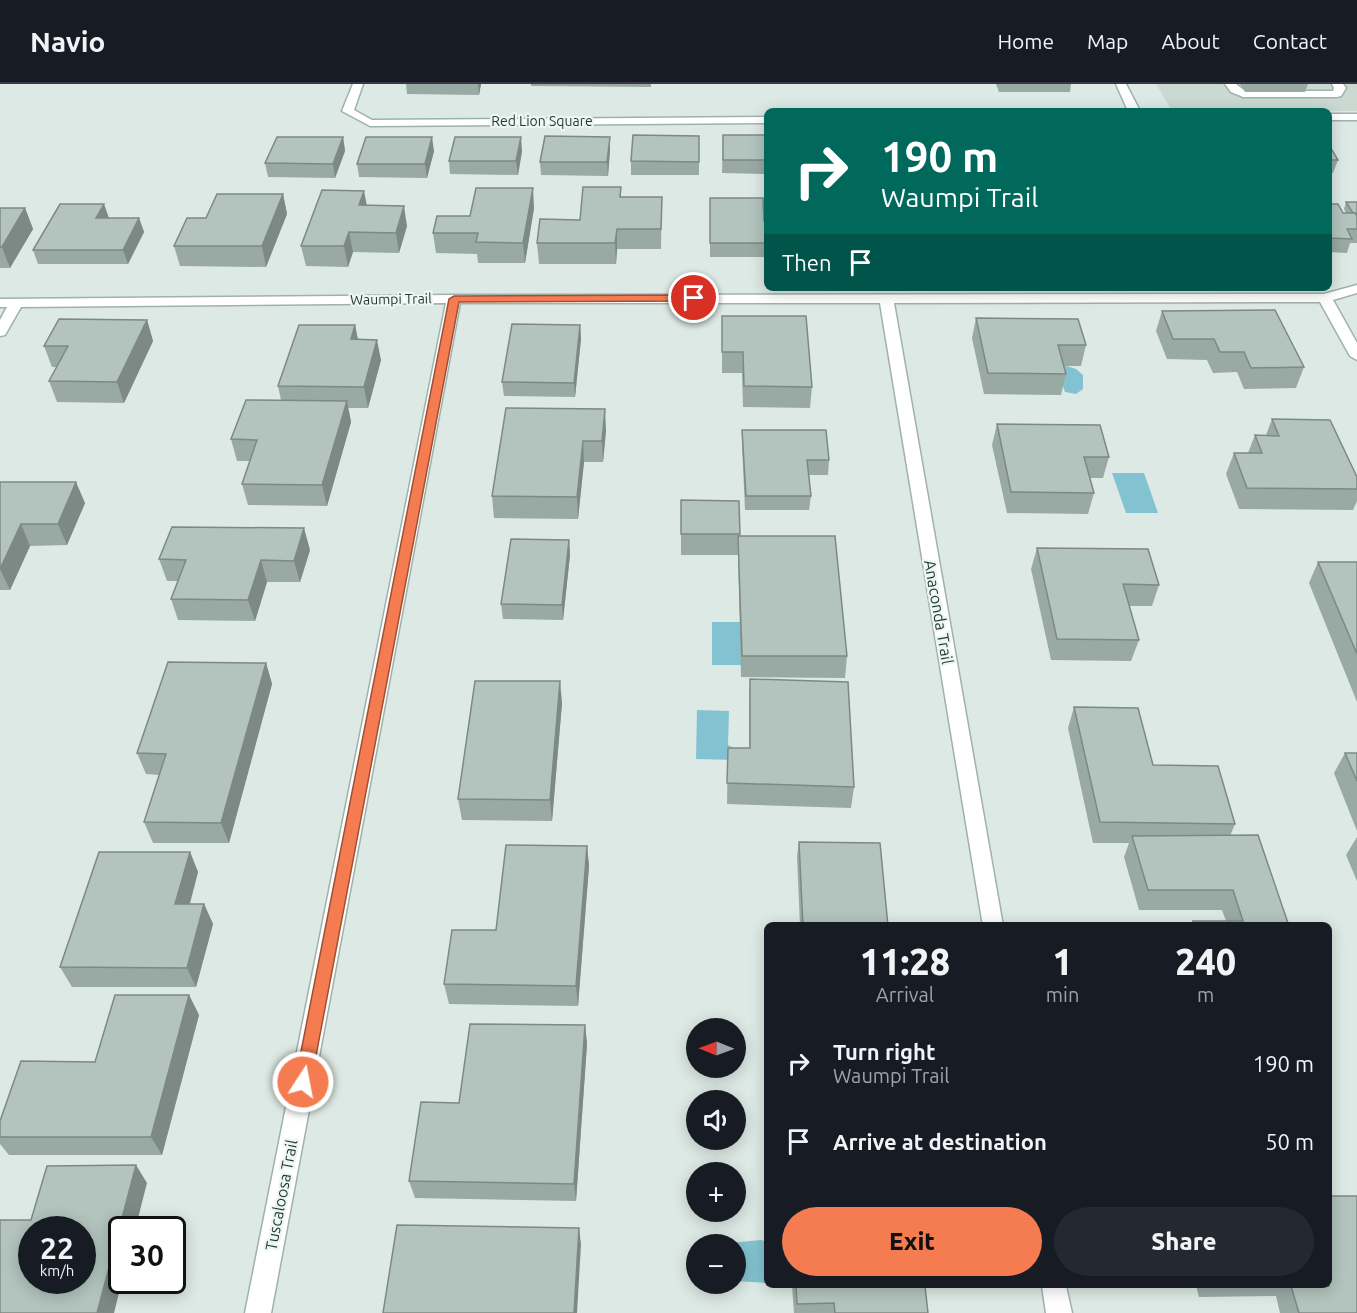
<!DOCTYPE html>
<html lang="en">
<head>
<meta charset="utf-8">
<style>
	body { margin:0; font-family:Ubuntu,sans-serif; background:#242831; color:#f1f3f6; height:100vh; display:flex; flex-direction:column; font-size:22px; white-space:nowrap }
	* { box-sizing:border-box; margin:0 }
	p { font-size:20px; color:#9ea1a6 }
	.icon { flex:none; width:33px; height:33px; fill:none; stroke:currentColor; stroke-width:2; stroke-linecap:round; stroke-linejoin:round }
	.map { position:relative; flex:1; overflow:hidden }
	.drawer { position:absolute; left:764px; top:838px; width:568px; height:366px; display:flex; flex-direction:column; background:#171b24; border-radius:9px; box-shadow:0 3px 15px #0003 }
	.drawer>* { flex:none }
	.top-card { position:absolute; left:764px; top:24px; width:568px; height:183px; border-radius:9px; box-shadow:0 3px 15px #0003; background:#00695c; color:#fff; overflow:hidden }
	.needle { width:39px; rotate:271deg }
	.fabs { position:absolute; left:686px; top:934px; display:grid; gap:12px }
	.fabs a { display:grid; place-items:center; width:60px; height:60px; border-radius:50%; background:#171b24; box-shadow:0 3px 15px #0003; font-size:30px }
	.speed { position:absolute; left:18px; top:1132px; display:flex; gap:12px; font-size:30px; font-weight:700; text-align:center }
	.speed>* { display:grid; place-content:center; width:78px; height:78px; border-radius:50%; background:#171b24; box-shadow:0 3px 15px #0003; line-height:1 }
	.speed small { font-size:15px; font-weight:400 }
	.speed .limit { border:3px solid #111; border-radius:9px; background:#fff; color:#111 }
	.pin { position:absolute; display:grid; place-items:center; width:51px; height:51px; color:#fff; margin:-26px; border:3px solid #fff; border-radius:50%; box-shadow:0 2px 6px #0007 }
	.me { position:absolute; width:66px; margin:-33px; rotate:11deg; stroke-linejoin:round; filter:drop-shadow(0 0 4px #0008) }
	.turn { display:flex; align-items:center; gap:21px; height:126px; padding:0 18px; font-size:27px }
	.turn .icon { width:78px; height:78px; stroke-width:2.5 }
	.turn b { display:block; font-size:42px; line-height:51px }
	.then { display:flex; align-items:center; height:57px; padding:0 18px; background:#0003; gap:12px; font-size:22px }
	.eta { display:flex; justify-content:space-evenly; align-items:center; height:102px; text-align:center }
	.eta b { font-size:36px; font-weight:800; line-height:42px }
	.cta { display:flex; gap:12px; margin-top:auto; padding:12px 18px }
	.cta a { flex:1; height:69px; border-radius:36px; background:#f57b50; color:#111; font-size:24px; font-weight:800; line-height:69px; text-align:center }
	.cta a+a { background:#242831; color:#f1f3f6 }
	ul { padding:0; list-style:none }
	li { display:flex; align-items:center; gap:18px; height:78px; padding:0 18px }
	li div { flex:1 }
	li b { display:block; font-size:22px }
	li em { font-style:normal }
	header { display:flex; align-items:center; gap:36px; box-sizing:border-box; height:84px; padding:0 30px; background:#171b24; border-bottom:2px solid #363941 }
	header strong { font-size:28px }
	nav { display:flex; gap:33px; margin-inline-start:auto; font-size:21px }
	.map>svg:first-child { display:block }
</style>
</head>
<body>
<header>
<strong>Navio</strong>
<nav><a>Home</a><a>Map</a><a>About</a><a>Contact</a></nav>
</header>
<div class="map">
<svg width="1357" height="1229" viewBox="0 0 1357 1229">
	<rect width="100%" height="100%" fill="#dde9e4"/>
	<polygon fill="#cbd9d3" points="1156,0 1357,0 1357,27 1172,27"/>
	<g fill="#83c3d1">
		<polygon points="1067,282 1076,285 1083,291 1083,305 1076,310 1065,308 1056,283"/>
		<polygon points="1112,389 1144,389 1158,429 1126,429"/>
		<polygon points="712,538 744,538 745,581 712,581"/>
		<polygon points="697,626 729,627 728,661 736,665 736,676 696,675"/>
		<polygon points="762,1156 766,1159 766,1199 735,1197 735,1161 706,1161"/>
	</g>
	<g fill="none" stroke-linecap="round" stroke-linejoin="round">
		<g stroke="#a0b1ab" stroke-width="3">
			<polygon id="lane" points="1225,0 1236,0 1245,7 1333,7 1334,4 1332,0 1343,0 1346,4 1341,12 1337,13 1243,13 1231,8"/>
		</g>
		<g stroke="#a0b1ab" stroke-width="3">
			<g id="street">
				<polygon points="353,0 363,0 354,26 372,36 766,33 766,39 370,42 342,27"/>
				<polygon points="1116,0 1126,0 1140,27 1128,27"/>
				<rect x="1329" y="30" width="28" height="6"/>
				<polygon points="1357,201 1357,209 1333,216 1357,259 1357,276 1350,272 1320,218 894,219 1003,842 983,842 880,219 460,219 271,1229 245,1229 446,219 21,223 5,251 0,252 0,236 7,223 0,223 0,215 454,211 1324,210"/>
				<polygon points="1042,1202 1066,1202 1072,1229 1046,1229"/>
			</g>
		</g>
		<use href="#lane" fill="#fff" fill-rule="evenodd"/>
		<use href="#street" fill="#fff" fill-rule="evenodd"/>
	</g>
	<g fill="#99a9a3">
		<polygon points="406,0 481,0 479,11 407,10"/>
		<polygon points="531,0 651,0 651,3 531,2"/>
		<polygon points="996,0 1071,0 1070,8 999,8"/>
		<polygon points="1240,0 1308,0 1305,8 1245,8"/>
		<polygon points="723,51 766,51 766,90 722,89"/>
		<polygon points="699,52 699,91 631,91 631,77"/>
		<polygon points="343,53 345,67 335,94 268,93 265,79"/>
		<polygon points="1329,61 1338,76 1333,89 1329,89"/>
		<polygon points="610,66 608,92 541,91 540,78"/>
		<polygon points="434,67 427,94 359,93 357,80"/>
		<polygon points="522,67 518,91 450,90 449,77"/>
		<polygon points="621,103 621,113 662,113 661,165 617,165 616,180 539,180 537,159 580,136"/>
		<polygon points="283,110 287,130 266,183 180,182 174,162 206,134"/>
		<polygon points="710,114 764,137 766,137 766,173 710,173"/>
		<polygon points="1346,118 1357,118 1357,159 1350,159 1347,169 1329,168 1329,120 1343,129 1346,129 1344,125"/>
		<polygon points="367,122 407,142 399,169 353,168 348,183 306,182 301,162"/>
		<polygon points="0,124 25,124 33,145 10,184 0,184"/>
		<polygon points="534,124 525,179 478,179 477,170 436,169 433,149 470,132"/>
		<polygon points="108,134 139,134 144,148 128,180 38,180 33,166"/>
		<polygon points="1162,227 1304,283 1296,304 1244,305 1237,288 1213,289 1207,276 1167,275 1156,247"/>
		<polygon points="722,232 812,303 810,324 743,323 742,289 722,289"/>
		<polygon points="976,234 1086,261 1081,282 1064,282 1066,290 1061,311 984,310 972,254"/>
		<polygon points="147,236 153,257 124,319 57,318 49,297 57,283 52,283 44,262"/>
		<polygon points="355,241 358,255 381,276 368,324 348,324 351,338 327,422 248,421 242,400 250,377 237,377 231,355 281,316 278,302"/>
		<polygon points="580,241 581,255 575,313 504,312 502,298"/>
		<polygon points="506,324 606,346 603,378 584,378 578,435 494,434 492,412"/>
		<polygon points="1272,335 1357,393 1357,417 1353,426 1239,425 1226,390 1234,369 1248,369 1255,351 1266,351"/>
		<polygon points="997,340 1109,373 1103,394 1089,394 1094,409 1088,430 1007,429 992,361"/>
		<polygon points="742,346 829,376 828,391 809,391 811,412 809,426 745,426 742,361"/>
		<polygon points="0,398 85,419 67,461 30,462 10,506 0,506"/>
		<polygon points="681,416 739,417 740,452 847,572 845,594 741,593 738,471 681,471"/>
		<polygon points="569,456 570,471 563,536 503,535 501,520"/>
		<polygon points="1037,464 1159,501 1152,522 1129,522 1139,556 1131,577 1051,576 1031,485"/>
		<polygon points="310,466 300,498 267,498 255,537 178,536 171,515 178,497 167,497 159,475"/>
		<polygon points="1318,478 1357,478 1357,618 1309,499"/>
		<polygon points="266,579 272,600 229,759 153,759 144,738 159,691 146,690 137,669"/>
		<polygon points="750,595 854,703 851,724 727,720 728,664 749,664 749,617"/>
		<polygon points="562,619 552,737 462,736 458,715"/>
		<polygon points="1074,623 1235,740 1230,752 1289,842 1191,842 1193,837 1226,837 1222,826 1139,826 1124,773 1129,759 1093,759 1068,644"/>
		<polygon points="1345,669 1357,669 1357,747 1334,689"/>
		<polygon points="1357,753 1357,797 1346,771"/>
		<polygon points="799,758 888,842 800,842 797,772"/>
		<polygon points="587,762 589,782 578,922 449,920 444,900 496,846"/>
		<polygon points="190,768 198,788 190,820 204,820 213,840 196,903 72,903 60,883"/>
		<polygon points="189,911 199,931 162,1071 9,1071 0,1060 0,1037 95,978"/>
		<polygon points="585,941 587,960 576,1117 415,1114 409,1097 459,1019"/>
		<polygon points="792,1202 925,1202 928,1229 794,1229"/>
		<polygon points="1196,1202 1329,1202 1357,1229 1280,1229 1276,1212 1199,1213"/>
	</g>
	<g fill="#7d8984">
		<polygon points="478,0 481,0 479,11"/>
		<polygon points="343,53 345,67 335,94 333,80"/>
		<polygon points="432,53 434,67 427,94 425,80"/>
		<polygon points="521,53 522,67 518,91 516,77"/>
		<polygon points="610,53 610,66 608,92 607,78"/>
		<polygon points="533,104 534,124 525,179 523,159"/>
		<polygon points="364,107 368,127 359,121"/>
		<polygon points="283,110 287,130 266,183 262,162"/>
		<polygon points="104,120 109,134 101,148 96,134"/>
		<polygon points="404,122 407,142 399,169 396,149"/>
		<polygon points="25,124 33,145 10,184 2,163"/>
		<polygon points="139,134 144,148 128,180 123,166"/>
		<polygon points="617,145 617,165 616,180 615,159"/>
		<polygon points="349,148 353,168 348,183 344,162"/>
		<polygon points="147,236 153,257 124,319 117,298"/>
		<polygon points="355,241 359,262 351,255"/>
		<polygon points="580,241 581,255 575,313 574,299"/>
		<polygon points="377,256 381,276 368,324 364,303"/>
		<polygon points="347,317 351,338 327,422 322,401"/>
		<polygon points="605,325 606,346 603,378 602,357"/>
		<polygon points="583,357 584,378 578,435 577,413"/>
		<polygon points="76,398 85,419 67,461 58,440"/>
		<polygon points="21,440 30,462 10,506 0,485"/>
		<polygon points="304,444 310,466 300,498 294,477"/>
		<polygon points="569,456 570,471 563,536 562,521"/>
		<polygon points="261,476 267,498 255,537 248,516"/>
		<polygon points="266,579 272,600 229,759 221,739"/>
		<polygon points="560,597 562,619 552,737 550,716"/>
		<polygon points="587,762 589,782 578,922 576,902"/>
		<polygon points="190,768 198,788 184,840 175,820"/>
		<polygon points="204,820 213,840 196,903 187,884"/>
		<polygon points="189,911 199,931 162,1071 151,1053"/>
		<polygon points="585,941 587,960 576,1117 574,1100"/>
		<polygon points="136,1081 147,1099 135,1146 122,1146 122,1197 114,1229 97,1229"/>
		<polygon points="579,1144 581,1160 577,1229 574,1229"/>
	</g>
	<g fill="#b2c4bd" stroke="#7d8984" stroke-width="1.5" fill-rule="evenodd">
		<polygon points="633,51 699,52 699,78 631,77"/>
		<rect x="723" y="51" width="43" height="25"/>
		<polygon points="545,52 610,53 607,78 540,78"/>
		<polygon points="277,53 343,53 333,80 265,79"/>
		<polygon points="366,53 432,53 425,80 357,80"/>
		<polygon points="455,53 521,53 516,77 449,77"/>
		<polygon points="1329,61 1338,76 1329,76"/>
		<polygon points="583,103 621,103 620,113 662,113 661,145 617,145 615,159 537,159 540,135 580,136"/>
		<polygon points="476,104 533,104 523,159 476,158 478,149 433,149 437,132 470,132"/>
		<polygon points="322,106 364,107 359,121 404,122 396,149 349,148 344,162 301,162"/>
		<polygon points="217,110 283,110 262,162 174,162 187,134 206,134"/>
		<polygon points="710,114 763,114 764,137 766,137 766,159 710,159"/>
		<polygon points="1346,118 1357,118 1357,132 1355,129 1353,129"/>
		<polygon points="60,120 104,120 96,134 139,134 123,166 33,166"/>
		<polygon points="1329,120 1338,120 1343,129 1355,129 1357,132 1357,145 1347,145 1352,155 1329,154"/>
		<polygon points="0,124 25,124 2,163 0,163"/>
		<polygon points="1275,226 1304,283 1251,284 1244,268 1220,268 1214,255 1173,255 1162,227"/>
		<polygon points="722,232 806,232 812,303 744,302 743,268 722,268"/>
		<polygon points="976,234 1078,235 1086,261 1058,261 1066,290 988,289"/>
		<polygon points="59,235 147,236 117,298 49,297 68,262 44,262"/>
		<polygon points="512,240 580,241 574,299 502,298"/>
		<polygon points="299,241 355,241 351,255 377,256 364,303 278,302"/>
		<polygon points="246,316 347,317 322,401 242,400 257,356 231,355"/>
		<polygon points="506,324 605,325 602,357 583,357 577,413 492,412"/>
		<polygon points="1272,335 1330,336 1357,393 1357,405 1247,404 1234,369 1262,369 1255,351 1279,352"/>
		<polygon points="997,340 1100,341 1109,373 1084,373 1094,409 1011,408"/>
		<polygon points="742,346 826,346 829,376 807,376 811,412 746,412"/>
		<polygon points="0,398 76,398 58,440 21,440 0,485"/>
		<polygon points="681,416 739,417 740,450 681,450"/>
		<polygon points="172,443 304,444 294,477 261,476 248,516 171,515 186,476 159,475"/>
		<polygon points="738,452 835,452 847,572 742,572"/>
		<polygon points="511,455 569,456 562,521 501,520"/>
		<polygon points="1037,464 1148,465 1159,501 1123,500 1139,556 1057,555"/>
		<polygon points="1318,478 1357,478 1357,570"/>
		<polygon points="168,578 266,579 221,739 144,738 166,670 137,669"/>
		<polygon points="750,595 848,598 854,703 727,699 728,664 750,664"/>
		<polygon points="475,597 560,597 550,716 458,715"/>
		<polygon points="1074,623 1138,624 1153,681 1218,682 1235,740 1100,738"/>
		<polygon points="1345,669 1357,669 1357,697"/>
		<polygon points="1258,751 1289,842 1194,842 1193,837 1243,837 1233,806 1148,806 1132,752"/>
		<polygon points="799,758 880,759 888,842 803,842"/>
		<polygon points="506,761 587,762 576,902 444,900 452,846 496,846"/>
		<polygon points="99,768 190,768 175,820 204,820 187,884 60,883"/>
		<polygon points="115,911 189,911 151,1053 0,1053 0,1037 21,977 95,978"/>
		<polygon points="470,940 585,941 574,1100 409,1097 421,1018 459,1019"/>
		<path d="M136,1081L97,1229H0V1136H31L47,1082ZM32,1146H82V1197H32Z"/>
		<polygon points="1329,1112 1357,1112 1357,1229 1299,1229 1291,1202 1329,1202"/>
		<polygon points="397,1141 579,1144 574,1229 383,1229"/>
		<polygon points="796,1202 925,1202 928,1229 835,1229 834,1219 797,1220"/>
	</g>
	<polygon fill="#f57b50" stroke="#9f5034" stroke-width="1.5" points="694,211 698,212 698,217 459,218 311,998 309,1004 303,1006 297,1004 295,998 449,215 454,212"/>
	<g text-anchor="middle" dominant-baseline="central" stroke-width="4.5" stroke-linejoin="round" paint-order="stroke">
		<g font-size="14" fill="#1f3932" stroke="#edf6f2">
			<text x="542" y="37">Red Lion Square</text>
			<text transform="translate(391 215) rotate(-1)">Waumpi Trail</text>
		</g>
		<g font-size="16" fill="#1f3932" stroke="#edf6f2">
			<text transform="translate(939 528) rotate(80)">Anaconda Trail</text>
			<text transform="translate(281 1111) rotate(-79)">Tuscaloosa Trail</text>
		</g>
	</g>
</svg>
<div class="fabs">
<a><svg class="needle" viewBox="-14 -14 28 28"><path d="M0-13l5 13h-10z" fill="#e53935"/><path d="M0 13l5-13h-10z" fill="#9ea1a6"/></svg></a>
<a><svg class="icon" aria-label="sound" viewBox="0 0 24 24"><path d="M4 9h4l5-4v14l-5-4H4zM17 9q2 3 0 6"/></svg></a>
<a>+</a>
<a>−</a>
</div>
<div class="speed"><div>22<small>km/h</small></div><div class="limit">30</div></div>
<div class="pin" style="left:694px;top:214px;background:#d93025"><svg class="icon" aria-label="arrive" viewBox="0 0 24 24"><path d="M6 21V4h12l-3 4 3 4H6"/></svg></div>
<svg class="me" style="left:303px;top:998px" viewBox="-20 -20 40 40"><circle r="17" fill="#f57b50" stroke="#fff" stroke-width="3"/><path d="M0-11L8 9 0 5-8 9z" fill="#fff"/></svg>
<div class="top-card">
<div class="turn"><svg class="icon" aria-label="right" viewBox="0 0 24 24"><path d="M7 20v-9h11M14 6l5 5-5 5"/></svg><div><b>190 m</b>Waumpi Trail</div></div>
<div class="then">Then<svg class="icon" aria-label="arrive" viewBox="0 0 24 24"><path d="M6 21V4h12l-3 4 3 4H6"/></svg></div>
</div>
<section class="drawer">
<div class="eta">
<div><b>11:28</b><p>Arrival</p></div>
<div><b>1</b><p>min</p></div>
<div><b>240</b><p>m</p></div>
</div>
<ul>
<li><svg class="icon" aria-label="right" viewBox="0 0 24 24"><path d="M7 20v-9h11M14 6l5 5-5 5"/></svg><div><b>Turn right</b><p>Waumpi Trail</p></div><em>190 m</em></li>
<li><svg class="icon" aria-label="arrive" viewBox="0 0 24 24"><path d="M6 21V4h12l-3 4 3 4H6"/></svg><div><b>Arrive at destination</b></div><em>50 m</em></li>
</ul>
<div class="cta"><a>Exit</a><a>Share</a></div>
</section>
</div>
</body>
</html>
